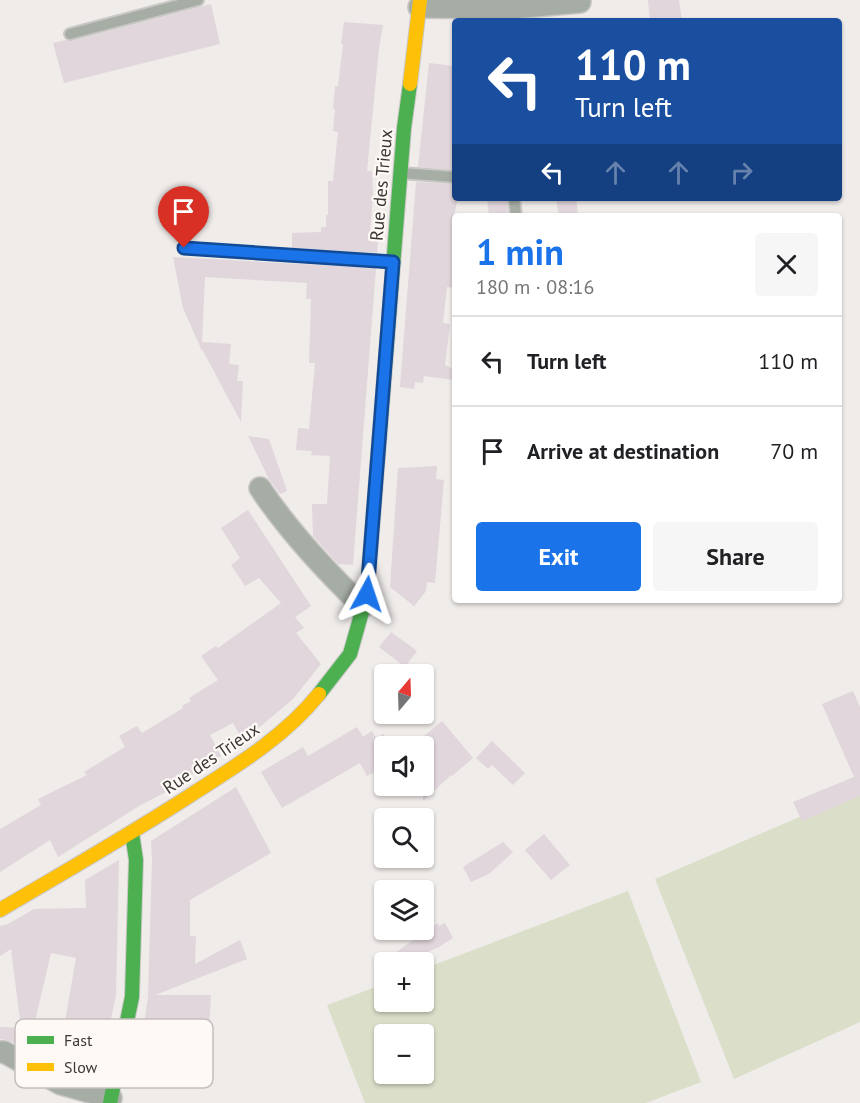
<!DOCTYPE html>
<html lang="en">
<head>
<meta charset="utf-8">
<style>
	body { margin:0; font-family:"PT Sans",sans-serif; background:#f6f6f6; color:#202124; height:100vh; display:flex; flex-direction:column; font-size:22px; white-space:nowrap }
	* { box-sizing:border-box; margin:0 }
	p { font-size:20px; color:#757577 }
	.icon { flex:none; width:33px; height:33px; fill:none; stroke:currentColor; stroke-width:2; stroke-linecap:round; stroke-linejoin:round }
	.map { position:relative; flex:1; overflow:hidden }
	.side { position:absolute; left:452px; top:213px; width:390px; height:390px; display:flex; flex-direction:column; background:#fff; border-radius:6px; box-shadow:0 2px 4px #0004 }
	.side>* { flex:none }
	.guide { position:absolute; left:452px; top:18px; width:390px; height:183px; border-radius:6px; box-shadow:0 2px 4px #0004; background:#1a4fa0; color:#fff; overflow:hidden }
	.needle { width:39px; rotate:19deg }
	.buttons { position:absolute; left:374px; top:664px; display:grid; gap:12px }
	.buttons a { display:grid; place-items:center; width:60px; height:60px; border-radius:6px; background:#fff; box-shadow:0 2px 4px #0004; font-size:30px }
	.pin { position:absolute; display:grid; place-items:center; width:51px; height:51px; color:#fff; margin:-62px -26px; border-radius:50% 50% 50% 0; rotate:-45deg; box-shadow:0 0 6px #0007 }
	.pin .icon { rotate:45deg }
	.me { position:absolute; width:66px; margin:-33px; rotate:5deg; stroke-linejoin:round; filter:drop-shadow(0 0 4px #0008) }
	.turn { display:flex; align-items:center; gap:21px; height:126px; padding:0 24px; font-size:27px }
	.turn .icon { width:78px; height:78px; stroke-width:2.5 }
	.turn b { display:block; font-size:42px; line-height:51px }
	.lanes { display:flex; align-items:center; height:57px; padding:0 24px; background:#0003; justify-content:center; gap:30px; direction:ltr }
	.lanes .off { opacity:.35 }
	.round { display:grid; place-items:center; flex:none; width:63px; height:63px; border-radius:6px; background:#f6f6f6 }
	.head { display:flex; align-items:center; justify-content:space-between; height:102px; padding:0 24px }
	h1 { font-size:36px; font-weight:700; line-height:45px; color:#1a73e8 }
	.primary-button { display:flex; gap:12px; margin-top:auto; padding:12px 24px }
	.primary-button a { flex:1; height:69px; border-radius:6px; background:#1a73e8; color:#fff; font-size:24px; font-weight:700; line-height:69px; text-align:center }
	.primary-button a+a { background:#f6f6f6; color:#202124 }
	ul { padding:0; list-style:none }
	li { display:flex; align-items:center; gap:18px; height:90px; padding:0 24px; border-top:2px solid #e0e0e0 }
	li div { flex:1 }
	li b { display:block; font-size:22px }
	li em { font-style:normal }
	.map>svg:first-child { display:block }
</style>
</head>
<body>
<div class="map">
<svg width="860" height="1103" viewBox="0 0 860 1103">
	<rect width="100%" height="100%" fill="#efecea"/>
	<g fill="#dbdfc9" fill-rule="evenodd">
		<polygon points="860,791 860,1022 734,1079 655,879"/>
		<path d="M628,891L701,1082L646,1103H365L327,1005L384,984V1002H423V969ZM384,1035H423V1074H384Z"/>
	</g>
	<g fill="#e0d6db">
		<polygon points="648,0 679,0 682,21 650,21"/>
		<polygon points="211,4 220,44 64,83 53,43 66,40 72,41"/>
		<polygon points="344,22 383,25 379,48 367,171 372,171 373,196 370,230 379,230 377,253 292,248 292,233 321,232 321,227 326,227 326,215 328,215 328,181 333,181 338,132 333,131 335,109 333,109 335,86 338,86 343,44 341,43"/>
		<polygon points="429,63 454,66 453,109 454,109 454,170 418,167"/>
		<polygon points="416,182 454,184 454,198 458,198 454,216 454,288 447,287 443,323 450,324 445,365 454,370 454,380 424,376 423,383 415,382 414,389 400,387"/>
		<polygon points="487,198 507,198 508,216 489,216"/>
		<polygon points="556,198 576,198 578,216 559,216"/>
		<polygon points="173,257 376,268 353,565 338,564 313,536 312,504 327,504 330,456 311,455 312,451 296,450 298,428 309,429 315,363 309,363 311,299 306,299 307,283 205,277 202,342 231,344 229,364 239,365 237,381 243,381 241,422 202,349 202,351 183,308"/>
		<polygon points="248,436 269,439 287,491 280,494 269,479"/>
		<polygon points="437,466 436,479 444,480 435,583 427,582 426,591 414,606 390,587 398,468"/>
		<polygon points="248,510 311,606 295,617 304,628 296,633 321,664 293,699 243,741 233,723 210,735 221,756 164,793 139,806 58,857 50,840 0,872 0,829 41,805 38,799 87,775 84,772 125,747 119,736 137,726 142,733 183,708 182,706 191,701 189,698 218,680 201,656 216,646 218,648 281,603 259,578 245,586 231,565 240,558 221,528"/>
		<polygon points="391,632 417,651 405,667 379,647"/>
		<polygon points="853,691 860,707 860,796 802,821 793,802 854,777 822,704"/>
		<polygon points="442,721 473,758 452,776 451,775 423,801 423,737"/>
		<polygon points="357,727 363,737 372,731 376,738 384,734 384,767 367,776 360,763 282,808 261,772 303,747 308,756"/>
		<polygon points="492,741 525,773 513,785 492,765 488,769 476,758"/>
		<polygon points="236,787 271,853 190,900 190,936 196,936 195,964 240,940 247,959 155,995 211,995 209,1031 176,1031 175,1066 143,1080 145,1017 148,997 152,860 151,841"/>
		<polygon points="544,834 570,865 551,880 525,850"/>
		<polygon points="503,842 513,852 489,874 471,882 463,867"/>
		<polygon points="119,860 116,995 98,1081 66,1072 57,1067 62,1057 59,1056 76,958 51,953 28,1051 10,1041 0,1039 0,1027 21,1028 11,949 0,956 0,926 8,924 34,909 86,908 85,880"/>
		<polygon points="438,923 439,926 445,923 453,938 439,947 402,963 384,963 383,971 379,964"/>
	</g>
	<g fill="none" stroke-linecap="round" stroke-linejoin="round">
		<g stroke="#cac8c7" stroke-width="14">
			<g id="lane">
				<polyline points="70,34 198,0"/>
				<polyline points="401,173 454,177"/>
				<polyline points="514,198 516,216"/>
				<polyline points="184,248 393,262"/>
			</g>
		</g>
		<g stroke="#cac8c7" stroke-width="24">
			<g id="street">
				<polyline points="419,7 511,8 580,2"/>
				<path d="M260,488C289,532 326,571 363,607"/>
				<polyline points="0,1052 4,1052 61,1084 111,1098"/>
			</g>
		</g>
		<g stroke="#cac8c7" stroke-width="16">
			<g id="fast">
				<polyline points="319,694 350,654 367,594 404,128 410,84"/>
				<polyline points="110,1103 132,997 136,860 132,833"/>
			</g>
		</g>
		<g stroke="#cac8c7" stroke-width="16">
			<g id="slow">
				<polyline points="410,84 420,0"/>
				<path d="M0,910C66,871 133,833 197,791C241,763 286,735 319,694"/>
			</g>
		</g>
		<use href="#lane" stroke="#a6ada4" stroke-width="10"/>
		<use href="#street" stroke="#a6ada4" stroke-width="21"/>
		<use href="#fast" stroke="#4caf50" stroke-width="14"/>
		<use href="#slow" stroke="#ffc107" stroke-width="14"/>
	</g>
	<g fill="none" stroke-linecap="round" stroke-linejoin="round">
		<g stroke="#114b97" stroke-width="15">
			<polyline id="route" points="184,248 393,262 367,594"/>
		</g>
		<use href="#route" stroke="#1a73e8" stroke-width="10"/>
	</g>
	<g text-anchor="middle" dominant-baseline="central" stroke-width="4.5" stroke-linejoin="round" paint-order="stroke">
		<g font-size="18" fill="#3a3836" stroke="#fef9f5">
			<text transform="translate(381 185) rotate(-85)">Rue des Trieux</text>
			<text transform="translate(211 758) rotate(-34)">Rue des Trieux</text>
		</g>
	</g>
	<rect x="15" y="1019" width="198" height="69" rx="9" fill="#fef9f5" stroke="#c3bfbc" stroke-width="1.5"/>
	<rect x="27" y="1036" width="27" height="8" fill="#4caf50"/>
	<rect x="27" y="1063" width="27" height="8" fill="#ffc107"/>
	<g font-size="16" fill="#3a3836">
		<text x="64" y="1046">Fast</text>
		<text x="64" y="1073">Slow</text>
	</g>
</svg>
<div class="buttons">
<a><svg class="needle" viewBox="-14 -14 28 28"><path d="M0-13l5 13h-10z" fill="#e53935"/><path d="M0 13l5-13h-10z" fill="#757577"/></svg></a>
<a><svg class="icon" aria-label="sound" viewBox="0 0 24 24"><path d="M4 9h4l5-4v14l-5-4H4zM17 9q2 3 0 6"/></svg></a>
<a><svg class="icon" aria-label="search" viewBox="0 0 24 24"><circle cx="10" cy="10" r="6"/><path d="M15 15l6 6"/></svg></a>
<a><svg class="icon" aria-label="layers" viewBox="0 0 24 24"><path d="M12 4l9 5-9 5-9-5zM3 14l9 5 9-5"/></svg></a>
<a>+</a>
<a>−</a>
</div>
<div class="pin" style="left:184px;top:248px;background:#d93025"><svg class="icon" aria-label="arrive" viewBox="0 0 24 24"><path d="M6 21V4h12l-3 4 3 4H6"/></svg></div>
<svg class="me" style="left:367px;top:594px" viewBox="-20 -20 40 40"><path d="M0-17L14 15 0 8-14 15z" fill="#1a73e8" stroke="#fff" stroke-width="4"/></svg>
<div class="guide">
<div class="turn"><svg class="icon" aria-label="left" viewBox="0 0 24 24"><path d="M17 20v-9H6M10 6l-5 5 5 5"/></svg><div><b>110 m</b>Turn left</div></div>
<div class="lanes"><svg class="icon" aria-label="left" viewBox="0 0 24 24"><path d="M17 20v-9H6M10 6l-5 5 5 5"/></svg><svg class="icon off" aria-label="ahead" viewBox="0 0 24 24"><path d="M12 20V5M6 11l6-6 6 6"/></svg><svg class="icon off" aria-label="ahead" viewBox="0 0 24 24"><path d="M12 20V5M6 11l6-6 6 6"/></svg><svg class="icon off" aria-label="right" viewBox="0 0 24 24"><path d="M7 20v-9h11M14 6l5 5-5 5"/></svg></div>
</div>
<section class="side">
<div class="head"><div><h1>1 min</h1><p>180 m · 08:16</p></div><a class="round"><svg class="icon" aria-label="close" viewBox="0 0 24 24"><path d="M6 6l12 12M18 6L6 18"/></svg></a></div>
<ul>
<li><svg class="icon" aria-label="left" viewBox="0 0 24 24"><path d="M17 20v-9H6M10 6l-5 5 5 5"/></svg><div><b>Turn left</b></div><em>110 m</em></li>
<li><svg class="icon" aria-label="arrive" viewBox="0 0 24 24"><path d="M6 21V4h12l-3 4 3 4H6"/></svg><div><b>Arrive at destination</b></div><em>70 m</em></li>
</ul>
<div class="primary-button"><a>Exit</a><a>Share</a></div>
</section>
</div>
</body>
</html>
